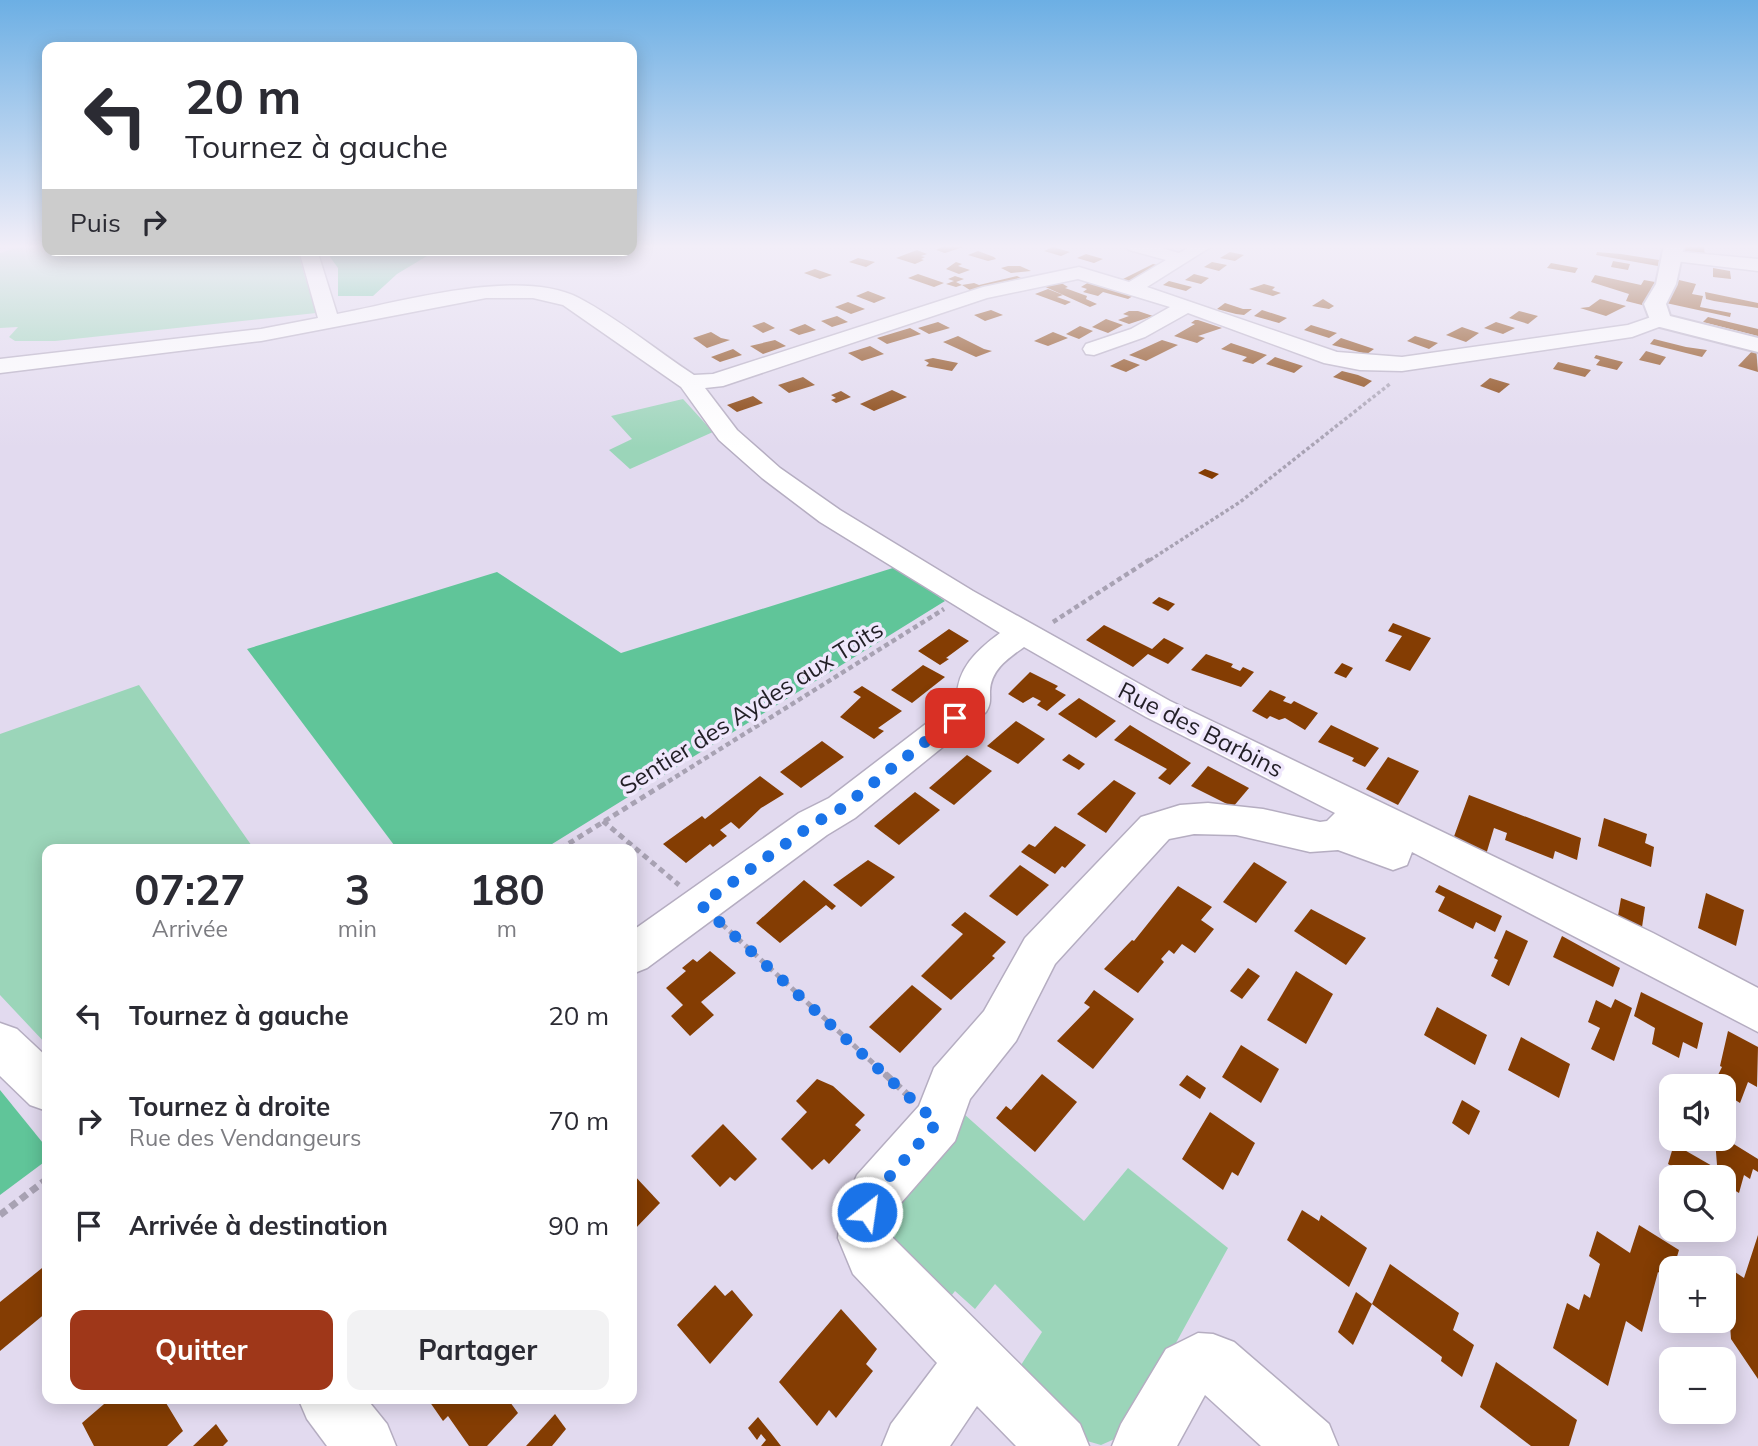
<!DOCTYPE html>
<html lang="fr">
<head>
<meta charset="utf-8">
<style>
	body { margin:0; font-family:Mulish,sans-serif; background:#f2f2f3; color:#2b2b33; height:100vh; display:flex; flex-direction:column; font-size:26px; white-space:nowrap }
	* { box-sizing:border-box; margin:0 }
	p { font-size:23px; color:#7c7c81 }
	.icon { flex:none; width:38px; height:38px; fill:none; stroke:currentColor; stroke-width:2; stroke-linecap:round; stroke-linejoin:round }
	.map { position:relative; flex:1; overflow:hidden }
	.details { position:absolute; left:42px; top:844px; width:595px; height:560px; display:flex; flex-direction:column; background:#fff; border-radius:14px; box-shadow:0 4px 18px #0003 }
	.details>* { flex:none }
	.hud { position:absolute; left:42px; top:42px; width:595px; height:214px; border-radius:14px; box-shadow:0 4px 18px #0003; background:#fff; color:#2b2b33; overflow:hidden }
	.buttons { position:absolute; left:1659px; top:1074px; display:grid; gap:14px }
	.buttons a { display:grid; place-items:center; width:77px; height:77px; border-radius:14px; background:#fff; box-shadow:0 4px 18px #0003; font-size:35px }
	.pin { position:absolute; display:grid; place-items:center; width:60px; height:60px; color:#fff; margin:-30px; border-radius:14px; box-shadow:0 4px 10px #0006 }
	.me { position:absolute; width:77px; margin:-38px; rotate:30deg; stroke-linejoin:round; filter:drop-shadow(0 0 5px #0008) }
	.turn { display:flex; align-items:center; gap:24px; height:147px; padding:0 28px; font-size:32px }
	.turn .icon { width:91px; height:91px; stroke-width:2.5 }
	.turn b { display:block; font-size:49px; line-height:60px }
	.then { display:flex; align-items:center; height:66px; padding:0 28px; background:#0003; gap:14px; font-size:26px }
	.eta { display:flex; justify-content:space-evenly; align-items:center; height:119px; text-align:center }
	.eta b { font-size:42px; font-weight:700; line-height:49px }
	.button { display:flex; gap:14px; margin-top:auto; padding:14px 28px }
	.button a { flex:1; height:80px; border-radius:14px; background:#9f3719; color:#fff; font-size:28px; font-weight:700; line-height:80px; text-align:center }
	.button a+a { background:#f2f2f3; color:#2b2b33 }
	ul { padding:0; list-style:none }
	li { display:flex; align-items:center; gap:21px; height:105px; padding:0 28px }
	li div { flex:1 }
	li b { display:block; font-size:26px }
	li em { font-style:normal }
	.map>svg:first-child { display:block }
</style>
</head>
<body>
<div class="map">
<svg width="1758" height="1446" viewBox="0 0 1758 1446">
	<rect width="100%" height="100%" fill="#e2daef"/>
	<g fill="#9bd5b9">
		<polygon points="22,246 47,246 47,250 297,250 316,313 55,341 15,341 9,337 18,327 0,328 0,253"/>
		<polygon points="683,399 713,432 630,469 609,450 632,439 611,416"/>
		<polygon points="139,685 254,849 47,849 47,1045 0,995 0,734"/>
		<polygon points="964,1114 1084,1221 1128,1168 1228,1248 1126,1434 1101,1445 1080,1439 1016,1373 1042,1332 995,1284 975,1309 955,1291 945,1304 893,1256 881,1214"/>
	</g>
	<g fill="#60c599">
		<polygon points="325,250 437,250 397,274 373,296 338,296 338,268"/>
		<polygon points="896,567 945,601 544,849 397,849 247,649 497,572 621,653"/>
		<polygon points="0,1090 47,1148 47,1160 0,1195"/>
	</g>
	<g fill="#843d03">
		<polygon points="944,246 966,246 945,253 936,250"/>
		<polygon points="1682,246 1704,246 1705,257 1681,254"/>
		<polygon points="1053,247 1070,252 1061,256 1044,251"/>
		<polygon points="917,250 927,254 921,256 925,257 921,259 924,260 915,264 896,258"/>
		<polygon points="978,251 994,257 996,259 988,261 968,255"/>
		<polygon points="1230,252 1244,255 1235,261 1220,258"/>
		<polygon points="1597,252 1621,254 1659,260 1658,266 1596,255"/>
		<polygon points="1086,254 1103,259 1094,263 1077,258"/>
		<polygon points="858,258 875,262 866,267 849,262"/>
		<polygon points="1613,261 1630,264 1628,270 1611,267"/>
		<polygon points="956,262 962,264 958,266 970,270 959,274 946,269"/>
		<polygon points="1212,262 1227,265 1219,271 1204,267"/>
		<polygon points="1551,263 1578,268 1575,273 1547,268"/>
		<polygon points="1153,264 1163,266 1131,286 1117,282"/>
		<polygon points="1008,266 1020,266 1031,271 1011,273 1001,268"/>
		<polygon points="1713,268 1730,271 1731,279 1713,277"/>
		<polygon points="815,269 832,275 820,279 804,273"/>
		<polygon points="918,274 944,283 934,287 908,278"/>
		<polygon points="1194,274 1209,278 1201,284 1185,280"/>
		<polygon points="1595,275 1641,285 1644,280 1655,282 1651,289 1655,290 1646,306 1626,301 1629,294 1591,282"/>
		<polygon points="955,276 964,279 956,282 962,285 974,283 979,285 1017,276 1025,280 973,292 962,285 956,287 946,284 954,281 948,279"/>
		<polygon points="1679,280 1696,284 1692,294 1703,296 1700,307 1731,313 1730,317 1666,303"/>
		<polygon points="1058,281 1068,287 1065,288 1087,296 1086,299 1097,304 1090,307 1041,285"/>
		<polygon points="1169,281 1192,287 1186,291 1163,285"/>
		<polygon points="1089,282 1136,294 1128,299 1103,292 1098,296 1083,292 1087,289 1081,287"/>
		<polygon points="1264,284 1275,287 1272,290 1281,293 1273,296 1249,289"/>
		<polygon points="1048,289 1063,295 1057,297 1071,302 1065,305 1035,294"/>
		<polygon points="868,291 886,298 874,303 856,296"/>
		<polygon points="1705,292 1758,303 1758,308 1714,301 1706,299"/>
		<polygon points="1323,299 1334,306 1329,309 1312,306"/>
		<polygon points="1600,299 1604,300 1626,306 1606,316 1580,308 1589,307"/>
		<polygon points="848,302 865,309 851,314 835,307"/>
		<polygon points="1225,303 1243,309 1252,309 1244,315 1236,314 1217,309"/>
		<polygon points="991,310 1003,315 985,321 974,315"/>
		<polygon points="1262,310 1287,318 1279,323 1254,316"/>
		<polygon points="1129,311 1138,311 1153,316 1129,324 1118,320 1129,316 1123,314"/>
		<polygon points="1519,311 1538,316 1528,324 1509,318"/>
		<polygon points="837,316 848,322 832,327 821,321"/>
		<polygon points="1708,317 1758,329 1758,336 1703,322"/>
		<polygon points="1106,319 1123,325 1108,333 1092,327"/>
		<polygon points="1195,320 1198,320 1222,328 1198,336 1205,338 1197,343 1174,336 1195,324 1191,323"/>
		<polygon points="764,322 775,328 763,333 752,326"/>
		<polygon points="938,322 950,328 929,334 918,328"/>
		<polygon points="1496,322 1515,328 1503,334 1484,328"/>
		<polygon points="805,324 816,330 799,335 789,330"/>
		<polygon points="1311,325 1337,333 1329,338 1304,330"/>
		<polygon points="1080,326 1093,331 1079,339 1066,334"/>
		<polygon points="1462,327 1479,333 1466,342 1446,335"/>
		<polygon points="910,328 921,334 887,344 877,338"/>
		<polygon points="711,332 721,338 730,340 707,348 693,338"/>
		<polygon points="1053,332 1068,338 1048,346 1034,341"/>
		<polygon points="958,336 984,349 992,351 976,357 943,342"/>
		<polygon points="1415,336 1438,343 1429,349 1407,341"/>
		<polygon points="1341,338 1374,349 1367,354 1332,345"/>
		<polygon points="1654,339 1686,347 1707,350 1702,357 1650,344"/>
		<polygon points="775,340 786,346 763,354 750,346"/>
		<polygon points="1162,340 1178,345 1146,361 1129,355"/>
		<polygon points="1231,343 1267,355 1253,364 1242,361 1247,357 1221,349"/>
		<polygon points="870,346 884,354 862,361 848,353"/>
		<polygon points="1756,347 1758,372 1738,366"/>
		<polygon points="733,349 742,355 720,362 711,357"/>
		<polygon points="1646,351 1666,357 1660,365 1639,360"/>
		<polygon points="1596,355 1623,362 1617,370 1596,365 1600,360 1594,358"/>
		<polygon points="1275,357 1303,366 1294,373 1266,364"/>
		<polygon points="933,358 958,363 952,371 926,366 929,363 924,360"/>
		<polygon points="1124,359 1140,365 1126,372 1110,366"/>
		<polygon points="1558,362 1591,370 1585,377 1553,369"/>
		<polygon points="1342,371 1358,375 1372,381 1364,387 1333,377"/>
		<polygon points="803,377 815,385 789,393 778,385"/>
		<polygon points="1490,378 1510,384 1499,393 1480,386"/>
		<polygon points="892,390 907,397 874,411 860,404"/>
		<polygon points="841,391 851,397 836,403 831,400 836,398 831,395"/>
		<polygon points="753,396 763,403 737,412 727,405"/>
		<polygon points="1205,469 1219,474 1212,479 1198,473"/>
		<polygon points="1159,597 1175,604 1168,611 1152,603"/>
		<polygon points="1393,623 1431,638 1410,671 1385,661 1402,636 1388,631"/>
		<polygon points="1104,625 1152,649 1164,638 1184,648 1168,664 1148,654 1133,667 1086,640"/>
		<polygon points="949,629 969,641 946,658 949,659 940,665 918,651"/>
		<polygon points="1206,654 1233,664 1231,667 1240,671 1243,667 1254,672 1241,687 1191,670"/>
		<polygon points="1342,663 1353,668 1346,678 1334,673"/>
		<polygon points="923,665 945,677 912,703 891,690"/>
		<polygon points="1030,672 1058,686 1055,689 1066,695 1047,711 1037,705 1041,701 1033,697 1023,703 1008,694"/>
		<polygon points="862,686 902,711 878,728 884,731 874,739 840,717 861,697 853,692"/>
		<polygon points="1270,690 1286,697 1283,701 1291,704 1294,701 1318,713 1305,730 1285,718 1279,720 1270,716 1267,719 1252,711"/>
		<polygon points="1079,698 1116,721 1096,738 1058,714"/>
		<polygon points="1016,721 1045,739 1018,764 987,746"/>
		<polygon points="1130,725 1191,763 1170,785 1158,778 1167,769 1114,740"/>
		<polygon points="1331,725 1379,748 1365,767 1352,761 1354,758 1318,742"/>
		<polygon points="822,741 844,757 801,788 780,772"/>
		<polygon points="1069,754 1085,764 1079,770 1062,760"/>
		<polygon points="967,755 992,771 954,805 929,788"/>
		<polygon points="1388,757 1419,771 1398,805 1366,789"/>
		<polygon points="1208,766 1249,788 1233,807 1191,786"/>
		<polygon points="760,776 784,794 761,808 739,829 731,822 720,830 727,836 713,847 710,844 686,863 663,844 702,816 705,819"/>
		<polygon points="1114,780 1136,793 1106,833 1077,814"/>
		<polygon points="915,792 940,810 899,845 874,826"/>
		<polygon points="1469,795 1581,838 1577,860 1555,851 1553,859 1505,840 1507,833 1494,828 1485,858 1452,842"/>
		<polygon points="1604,818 1647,834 1645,843 1654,847 1651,867 1598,846"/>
		<polygon points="1055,826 1086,845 1065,868 1062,866 1055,874 1021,852 1029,844 1035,847"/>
		<polygon points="868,860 895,877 861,907 833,885"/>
		<polygon points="1254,862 1287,882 1256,923 1223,902"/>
		<polygon points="1020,865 1049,885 1017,916 989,896"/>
		<polygon points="804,880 836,906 832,910 826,905 780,943 756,923"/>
		<polygon points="1439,885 1502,916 1495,932 1476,922 1473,929 1438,911 1445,897 1435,892"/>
		<polygon points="1178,886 1212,907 1201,920 1214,929 1195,953 1182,944 1174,954 1169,950 1161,959 1164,962 1138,993 1104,969 1132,940 1134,941"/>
		<polygon points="1706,893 1744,910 1736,946 1698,928"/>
		<polygon points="1621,898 1645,907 1641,934 1617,922"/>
		<polygon points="1311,909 1366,938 1346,965 1294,931"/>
		<polygon points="965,912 1006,942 992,956 995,958 951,1000 921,976 963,934 951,925"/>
		<polygon points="1506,930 1528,941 1509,986 1491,976 1498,960 1494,958"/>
		<polygon points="1562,936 1620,968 1613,987 1553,957"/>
		<polygon points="710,951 736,973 701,1002 714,1015 690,1036 671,1016 683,1005 666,988 686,971 682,968 693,959 697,962"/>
		<polygon points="1248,968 1260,976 1242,999 1230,991"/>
		<polygon points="1296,971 1333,994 1306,1044 1267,1020"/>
		<polygon points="912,985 942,1009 900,1053 869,1027"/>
		<polygon points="1094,990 1134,1019 1093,1069 1057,1041 1090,1007 1084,1003"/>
		<polygon points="1641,992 1703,1023 1697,1049 1683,1042 1679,1058 1652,1044 1655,1028 1634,1016"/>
		<polygon points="1615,999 1632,1008 1614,1061 1591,1049 1600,1028 1588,1022 1596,1000 1611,1008"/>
		<polygon points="1437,1007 1487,1035 1475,1065 1424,1035"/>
		<polygon points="1728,1031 1758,1047 1757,1087 1748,1082 1740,1103 1724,1093 1724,1087 1712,1087 1722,1067 1720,1066"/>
		<polygon points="1521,1037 1570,1064 1559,1098 1508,1070"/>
		<polygon points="1241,1045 1279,1069 1261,1103 1222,1077"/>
		<polygon points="1042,1074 1077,1102 1035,1152 996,1118 1006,1106 1011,1110"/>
		<polygon points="1187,1075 1206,1088 1200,1099 1179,1085"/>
		<polygon points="817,1079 833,1086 865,1115 855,1125 861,1130 829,1164 824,1159 812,1170 781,1139 807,1112 796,1101"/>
		<polygon points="1462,1100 1480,1111 1469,1135 1452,1123"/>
		<polygon points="1210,1112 1255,1143 1238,1176 1232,1172 1223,1190 1182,1159"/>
		<polygon points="723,1124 757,1159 735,1181 730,1177 720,1187 691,1156"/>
		<polygon points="1724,1138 1758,1159 1758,1172 1753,1169 1750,1179 1744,1175 1739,1193 1724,1184 1724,1178 1718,1178 1715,1139"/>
		<polygon points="1674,1144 1714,1167 1715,1178 1691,1178 1668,1164"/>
		<polygon points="632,1173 660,1203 632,1232"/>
		<polygon points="1302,1210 1319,1221 1321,1215 1367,1248 1349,1287 1287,1240"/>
		<polygon points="1639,1225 1679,1250 1670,1280 1658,1272 1642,1332 1626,1321 1608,1386 1553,1348 1567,1303 1579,1310 1584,1294 1590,1298 1600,1264 1589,1256 1597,1231 1630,1253"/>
		<polygon points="1758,1235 1758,1379 1731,1339 1726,1266 1744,1278"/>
		<polygon points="47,1264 47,1312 0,1351 0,1302"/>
		<polygon points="1390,1264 1459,1313 1453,1330 1474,1345 1462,1377 1441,1361 1442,1357 1372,1304"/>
		<polygon points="715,1285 725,1296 732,1290 753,1315 710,1364 677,1325"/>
		<polygon points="1356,1292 1372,1304 1353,1345 1338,1332"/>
		<polygon points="841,1309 877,1349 866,1364 873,1371 836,1418 829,1410 817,1426 779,1382"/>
		<polygon points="1496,1362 1577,1420 1569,1446 1531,1446 1480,1407"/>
		<polygon points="111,1398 155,1398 157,1402 163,1398 183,1431 167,1446 94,1446 82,1423"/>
		<polygon points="427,1398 507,1398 518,1413 487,1446 469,1446 448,1416 443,1421"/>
		<polygon points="555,1414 566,1429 552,1446 526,1446"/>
		<polygon points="758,1417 771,1433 781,1446 761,1446 766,1440 761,1434 757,1440 748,1428"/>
		<polygon points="216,1424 228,1441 223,1446 193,1446"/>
	</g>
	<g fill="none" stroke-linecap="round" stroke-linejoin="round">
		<g stroke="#b5adc1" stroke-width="3">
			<g id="minor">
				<path d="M1126,246H1154L1179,253L1191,246H1212L1147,287L1337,352L1402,357L1628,325L1660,314L1670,320L1667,324L1632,337L1402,371L1360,370L1324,363L1188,313L1145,337L1094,355L1086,354L1083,349L1086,344L1131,329L1170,307L1078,279L987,298L723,386L705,388L737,430L780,468L840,510L973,591L1170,701L1653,933L1758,988V1032L1412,852L1407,865L1393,870L1338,850L1310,852L1236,835L1194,834L1169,839L1055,964L1016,1041L970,1099L955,1141L894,1211L892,1237L1080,1424L1089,1446H1016L977,1406L950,1446H882L891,1424L937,1363L853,1274L838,1238L841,1212L857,1175L919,1106L934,1068L984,1011L1025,938L1141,817L1180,805L1208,803L1263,809L1320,822L1327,821L1335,813L1146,717L1024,647C1009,658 991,669 990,691C990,700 991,704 986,712L855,818L827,835L647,968L632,974V931L799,813L829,798L957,700C956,669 977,650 1000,633L820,522L762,478L719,440L681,387L563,305L533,298H486L261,341L0,373V359L261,329L318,318L299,250H317L337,314C401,302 519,267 579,298C619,319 656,350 694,375L713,374L983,287L1079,267L1129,282L1166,260L1129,250Z"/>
				<polygon points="1672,251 1758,259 1758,271 1666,260 1663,256 1666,252"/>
				<polygon points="0,1023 17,1029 47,1057 47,1111 30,1105 0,1076"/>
				<polygon points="1198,1333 1213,1334 1234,1342 1329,1424 1338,1446 1261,1446 1205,1395 1177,1446 1112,1446 1121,1424 1166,1349"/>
				<polygon points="298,1398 366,1398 387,1424 396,1446 327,1446 307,1419"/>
			</g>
		</g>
		<g stroke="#b5adc1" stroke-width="4">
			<polygon id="major" points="1664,246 1684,246 1676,284 1666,304 1670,316 1758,338 1758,352 1652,325 1644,304 1656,284"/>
		</g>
		<polyline stroke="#a8a2b3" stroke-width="3.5" stroke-dasharray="3.5 2.5" stroke-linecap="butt" points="1150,560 1240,502 1391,383"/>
		<g stroke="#a8a2b3" stroke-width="4.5" stroke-dasharray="5 3.5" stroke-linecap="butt">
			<polyline points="1053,622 1152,558"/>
			<polyline points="661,786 944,609"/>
		</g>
		<g stroke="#a8a2b3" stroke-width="5" stroke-dasharray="6 4.5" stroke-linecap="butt">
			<polyline points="603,821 679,885"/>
			<polyline points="560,849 664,784"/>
			<polyline points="722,924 886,1075"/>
		</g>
		<g stroke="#a8a2b3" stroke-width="7" stroke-dasharray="8 5" stroke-linecap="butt">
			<polyline points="885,1074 911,1098"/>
			<polyline points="0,1215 47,1179"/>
		</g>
		<use href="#minor" fill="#fff" fill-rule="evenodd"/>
		<use href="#major" fill="#fff" fill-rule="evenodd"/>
	</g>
	<linearGradient id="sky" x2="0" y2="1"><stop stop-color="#6cafe4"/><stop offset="0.55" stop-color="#f2eef8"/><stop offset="1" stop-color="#f2eef8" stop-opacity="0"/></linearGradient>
	<rect width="1758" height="448" fill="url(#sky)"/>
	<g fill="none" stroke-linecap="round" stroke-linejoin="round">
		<polyline stroke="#1a73e8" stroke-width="12" stroke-dasharray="0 21.6" points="867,1212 875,1193 937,1123 701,905 813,824 842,808 955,718"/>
	</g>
	<g text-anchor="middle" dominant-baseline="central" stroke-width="7" stroke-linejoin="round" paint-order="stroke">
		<g font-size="24" fill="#221f26" stroke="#efe7fc">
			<text transform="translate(751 707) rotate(-32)">Sentier des Aydes aux Toits</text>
			<text transform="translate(1201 729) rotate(27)">Rue des Barbins</text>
		</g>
	</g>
</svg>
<div class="buttons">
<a><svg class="icon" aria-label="sound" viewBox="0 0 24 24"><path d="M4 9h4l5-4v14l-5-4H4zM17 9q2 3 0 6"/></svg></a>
<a><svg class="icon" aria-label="search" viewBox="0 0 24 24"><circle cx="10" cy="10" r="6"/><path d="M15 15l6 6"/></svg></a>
<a>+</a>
<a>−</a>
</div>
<div class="pin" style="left:955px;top:718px;background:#d93025"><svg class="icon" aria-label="arrive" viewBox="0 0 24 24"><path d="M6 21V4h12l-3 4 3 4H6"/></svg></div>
<svg class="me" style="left:867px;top:1212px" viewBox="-20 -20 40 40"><circle r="17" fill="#1a73e8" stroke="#fff" stroke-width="3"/><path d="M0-11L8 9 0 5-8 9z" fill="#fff"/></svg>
<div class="hud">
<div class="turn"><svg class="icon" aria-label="left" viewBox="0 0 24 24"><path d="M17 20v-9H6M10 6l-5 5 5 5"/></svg><div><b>20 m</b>Tournez à gauche</div></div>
<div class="then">Puis<svg class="icon" aria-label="right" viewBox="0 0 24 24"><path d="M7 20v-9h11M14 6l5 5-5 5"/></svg></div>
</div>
<section class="details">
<div class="eta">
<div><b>07:27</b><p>Arrivée</p></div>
<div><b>3</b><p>min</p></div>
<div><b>180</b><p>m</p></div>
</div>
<ul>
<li><svg class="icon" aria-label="left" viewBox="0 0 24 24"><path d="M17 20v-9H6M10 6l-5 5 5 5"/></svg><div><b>Tournez à gauche</b></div><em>20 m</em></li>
<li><svg class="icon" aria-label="right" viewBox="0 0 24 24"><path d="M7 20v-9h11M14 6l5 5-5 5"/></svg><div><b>Tournez à droite</b><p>Rue des Vendangeurs</p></div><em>70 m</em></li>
<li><svg class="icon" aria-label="arrive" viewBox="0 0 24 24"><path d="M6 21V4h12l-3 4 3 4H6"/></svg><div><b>Arrivée à destination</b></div><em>90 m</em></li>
</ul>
<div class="button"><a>Quitter</a><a>Partager</a></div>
</section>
</div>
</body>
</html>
